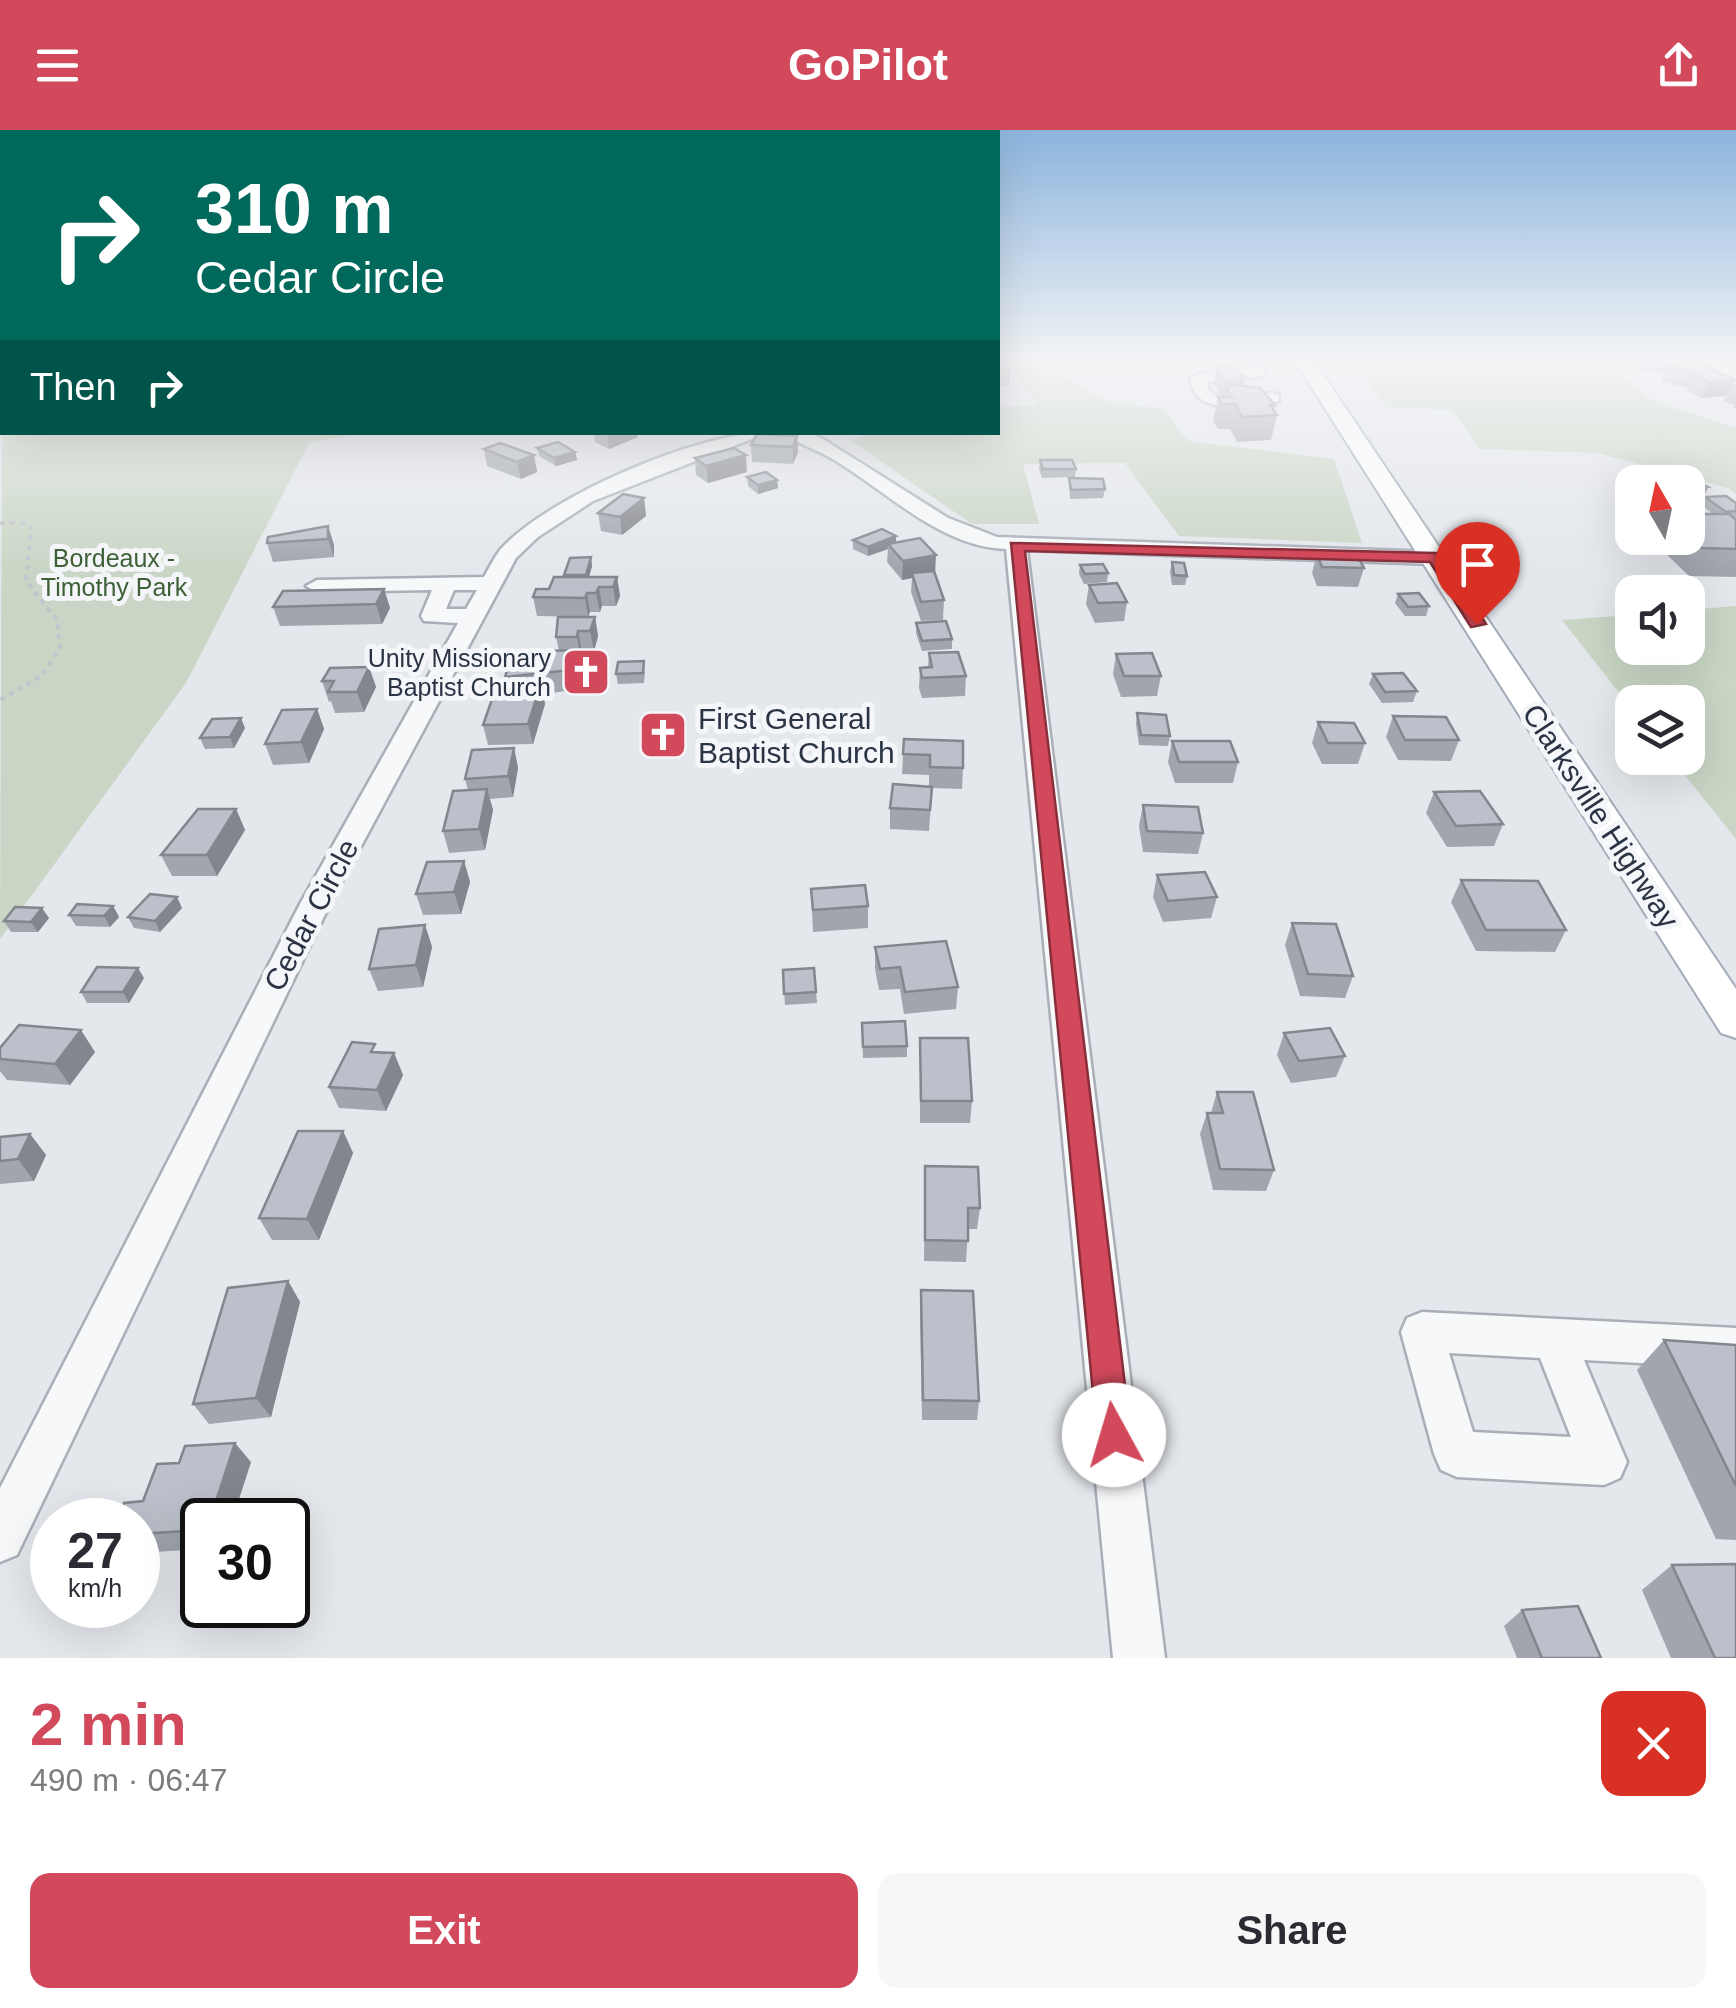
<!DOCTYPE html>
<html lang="en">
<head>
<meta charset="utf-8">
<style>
	body { margin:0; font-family:Arial,sans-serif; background:#f7f7f7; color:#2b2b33; height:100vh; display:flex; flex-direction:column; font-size:38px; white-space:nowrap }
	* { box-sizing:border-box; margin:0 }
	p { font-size:32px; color:#7c7c81 }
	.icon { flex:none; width:55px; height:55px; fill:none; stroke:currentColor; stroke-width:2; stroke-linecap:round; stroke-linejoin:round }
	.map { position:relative; height:1528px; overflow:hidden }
	.drawer { display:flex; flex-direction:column; background:#fff; flex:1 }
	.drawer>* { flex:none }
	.hud { position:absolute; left:0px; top:0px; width:1000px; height:305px; box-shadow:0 10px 40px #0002; background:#00695c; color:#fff; overflow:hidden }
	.needle { width:65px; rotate:351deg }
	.fabs { position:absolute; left:1615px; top:335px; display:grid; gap:20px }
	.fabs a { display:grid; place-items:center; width:90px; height:90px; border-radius:20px; background:#fff; box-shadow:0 10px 40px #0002; font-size:50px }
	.speed { position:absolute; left:30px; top:1368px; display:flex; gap:20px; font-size:50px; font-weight:700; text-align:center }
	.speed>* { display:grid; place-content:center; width:130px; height:130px; border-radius:50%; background:#fff; box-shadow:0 10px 40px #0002; line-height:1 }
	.speed small { font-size:25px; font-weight:400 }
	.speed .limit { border:5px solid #111; border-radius:15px; background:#fff; color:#111 }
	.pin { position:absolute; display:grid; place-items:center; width:85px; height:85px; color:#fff; margin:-102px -42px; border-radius:50% 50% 50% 0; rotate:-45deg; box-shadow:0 0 10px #0007 }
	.pin .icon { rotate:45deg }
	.me { position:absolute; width:110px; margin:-55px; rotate:354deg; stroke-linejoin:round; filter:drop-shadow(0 0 8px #0008) }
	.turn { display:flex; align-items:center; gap:35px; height:210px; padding:0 30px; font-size:45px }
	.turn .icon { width:130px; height:130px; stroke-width:2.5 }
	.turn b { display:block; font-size:70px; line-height:85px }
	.then { display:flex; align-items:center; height:95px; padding:0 30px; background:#0003; gap:20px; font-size:38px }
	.round { display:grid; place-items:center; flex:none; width:105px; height:105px; border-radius:20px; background:#f7f7f7 }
	.overview { display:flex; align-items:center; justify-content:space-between; height:170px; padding:0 30px }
	h1 { font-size:60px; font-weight:700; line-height:75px; color:#d1495b }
	.primary-button { display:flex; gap:20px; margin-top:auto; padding:20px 30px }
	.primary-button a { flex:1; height:115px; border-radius:20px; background:#d1495b; color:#fff; font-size:40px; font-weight:700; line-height:115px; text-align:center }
	.primary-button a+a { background:#f7f7f7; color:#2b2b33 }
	header { display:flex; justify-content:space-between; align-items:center; height:130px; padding:0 30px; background:#d1495b; color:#fff; font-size:45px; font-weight:700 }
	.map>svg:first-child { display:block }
</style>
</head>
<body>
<header><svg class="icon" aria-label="menu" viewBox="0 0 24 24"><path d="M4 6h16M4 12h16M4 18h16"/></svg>GoPilot<svg class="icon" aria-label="share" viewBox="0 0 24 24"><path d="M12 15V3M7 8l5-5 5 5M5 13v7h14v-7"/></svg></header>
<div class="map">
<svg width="1736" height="1528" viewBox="0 0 1736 1528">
	<rect width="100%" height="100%" fill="#e4e7ec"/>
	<g fill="#c9d6c5">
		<polygon points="998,228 1119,228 1058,245 1110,272 1163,279 1188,311 1334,329 1362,413 1179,406 1125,333 1023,334 1039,394 972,394 851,311 870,303 998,302 998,277 1037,275 1006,231"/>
		<polygon points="1354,228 1597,228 1652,270 1736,298 1736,364 1728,358 1597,323 1479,319 1453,280 1386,277"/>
		<polygon points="2,301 362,303 309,313 186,553 0,809"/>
		<polygon points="1736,476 1736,709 1671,628 1688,628 1688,572 1632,572 1632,579 1562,490 1632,485 1632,518 1688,518 1688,480"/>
	</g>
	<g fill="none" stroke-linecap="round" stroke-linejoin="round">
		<g stroke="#a9aeb7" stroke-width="5">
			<g id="minor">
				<polygon points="1687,228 1706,228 1736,242 1736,253"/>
				<path d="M1258,238L1264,240V246L1206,252L1209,261L1216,266L1273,263L1279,265V271C1251,277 1195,288 1190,249L1198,244Z"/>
				<path d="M770,302L593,371L538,407L516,428L330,774L17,1425L0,1432V1358L300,774L458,493L424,491L421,486L432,460L317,462L306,456L317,450L484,447C489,438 494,428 500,420C548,366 699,302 770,302ZM454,460H477L466,479H446Z"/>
				<path d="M782,302H807L823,309L948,388L997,407L1435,422L1445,428L1435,434L1027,420L1165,1528H1113L1006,419C941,417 889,363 836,331C819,320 797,314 782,302Z"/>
				<path d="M1422,1182L1736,1198V1238L1584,1230L1627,1332L1620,1348L1604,1355L1457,1347L1441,1340L1434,1324L1401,1202L1407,1188ZM1449,1223L1540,1228L1571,1307L1473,1302Z"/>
			</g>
		</g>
		<g stroke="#a3abb8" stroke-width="4">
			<polygon id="major" points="1293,228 1312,228 1736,859 1736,908 1721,903"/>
		</g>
		<polyline stroke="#c2c5cb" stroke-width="4" stroke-dasharray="5 5" stroke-linecap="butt" points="0,393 25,393 31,398 26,451 57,490 60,519 40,547 0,570"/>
		<use href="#minor" fill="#f7f8fa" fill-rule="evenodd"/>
		<use href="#major" fill="#fff" fill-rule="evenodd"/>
	</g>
	<g fill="#a1a5ae">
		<polygon points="1622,228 1681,228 1678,234 1735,250 1733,255 1736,254 1736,279 1733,278 1734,275 1723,271 1726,266 1702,268 1687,261 1688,258 1661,251 1665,242 1646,242"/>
		<polygon points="998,232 1010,240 1009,256 998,256"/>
		<polygon points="1216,237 1245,247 1243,256 1275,275 1273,280 1277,285 1271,310 1237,312 1230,299 1218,299 1213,291 1218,267 1221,267 1213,252"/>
		<polygon points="594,302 637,302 638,307 609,319 595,312"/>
		<polygon points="797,306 798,322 793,334 752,332 751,315"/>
		<polygon points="537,318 575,322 577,330 556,336 539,326"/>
		<polygon points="484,319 534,325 537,342 521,349 487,336"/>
		<polygon points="695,328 747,342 708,353 696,345"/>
		<polygon points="1040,330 1076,339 1075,347 1042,348 1039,339"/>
		<polygon points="1680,344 1708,357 1704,366 1688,369 1688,352 1662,352 1664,347"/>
		<polygon points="747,347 777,350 778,358 758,364 748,356"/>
		<polygon points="1069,348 1105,359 1103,368 1070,369"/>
		<polygon points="1705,367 1736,373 1736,447 1689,446 1659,417 1663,408 1688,408 1688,384 1713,384 1701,375"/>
		<polygon points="644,368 646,386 622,405 601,401 598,383"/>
		<polygon points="328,396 334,415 334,427 273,432 267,413"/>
		<polygon points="896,406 896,412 935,444 944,470 943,490 921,491 911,462 912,448 902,450 887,432 888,419 868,426 853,419 853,410"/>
		<polygon points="1317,424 1364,438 1358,457 1317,456 1312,443"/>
		<polygon points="591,427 592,436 589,447 617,447 620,466 616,476 602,476 600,482 590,482 588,487 595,487 598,506 594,521 582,521 580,526 576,526 578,540 574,560 543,564 545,574 533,614 488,615 483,595 507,555 505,547 559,521 556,507 588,487 537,486 533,467 549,459"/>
		<polygon points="1172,432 1187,446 1185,455 1172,455 1170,442"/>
		<polygon points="1080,435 1108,443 1107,452 1084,454 1079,444"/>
		<polygon points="1089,455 1127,472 1124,491 1095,493 1086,474"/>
		<polygon points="384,459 390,478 382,494 280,496 273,477"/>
		<polygon points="1398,464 1429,476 1426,486 1405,486 1395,473"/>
		<polygon points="916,493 952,509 952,519 922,521 916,503"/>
		<polygon points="929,523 966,546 965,566 922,568 919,558 920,538 928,537"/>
		<polygon points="1116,524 1161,546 1157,566 1121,567 1113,544"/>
		<polygon points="369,537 376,557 364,582 335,583 331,571 329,572 322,551"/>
		<polygon points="645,541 644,553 618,554 616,544"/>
		<polygon points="1373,544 1417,561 1413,572 1382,573 1369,554"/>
		<polygon points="317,579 324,599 309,633 273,635 265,614"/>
		<polygon points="1137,583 1170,606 1168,616 1139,615 1136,594"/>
		<polygon points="1393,586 1459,610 1451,631 1398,630 1386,607"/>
		<polygon points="1318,592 1365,613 1358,634 1322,634 1312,613"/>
		<polygon points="245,598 234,618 205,619 200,608"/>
		<polygon points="904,609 963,638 962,659 932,658 929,701 890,699 890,678 929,657 929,645 902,644"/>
		<polygon points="1172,611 1238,632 1233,653 1175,653 1168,632"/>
		<polygon points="514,618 518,638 513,667 490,669 493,680 485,720 449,723 443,701 468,660 465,649"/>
		<polygon points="1434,662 1503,694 1494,716 1447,717 1426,683"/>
		<polygon points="1143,675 1203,703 1198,724 1143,722 1139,696"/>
		<polygon points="236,679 245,700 217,746 172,746 161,725"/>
		<polygon points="464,731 470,752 461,784 423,785 416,764"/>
		<polygon points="1157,745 1217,767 1211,788 1163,792 1153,767"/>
		<polygon points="1461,750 1566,800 1555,822 1476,821 1451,772"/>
		<polygon points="811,759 868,776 868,798 813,802"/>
		<polygon points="113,776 119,787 110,797 76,796 69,785"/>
		<polygon points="182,778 160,802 134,798 128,787"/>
		<polygon points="49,788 38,802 11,802 4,791"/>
		<polygon points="1292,793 1353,846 1345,868 1300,866 1285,815"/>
		<polygon points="425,795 432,817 423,857 378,861 369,839"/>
		<polygon points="875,817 958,857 956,879 904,884 900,859 879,860 875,839"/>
		<polygon points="814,838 817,873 785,875 783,840"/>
		<polygon points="144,848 129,873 87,873 81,862"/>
		<polygon points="862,893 907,916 907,927 863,928"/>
		<polygon points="1284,903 1345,926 1336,947 1291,953 1277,925"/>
		<polygon points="920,908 972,971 970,993 920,993"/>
		<polygon points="0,918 95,922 70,955 7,950 0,941"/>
		<polygon points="378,922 394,923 403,945 386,981 339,978 329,957"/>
		<polygon points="1217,962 1274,1040 1266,1061 1213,1060 1200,1004 1207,983 1211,983"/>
		<polygon points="343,1001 353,1023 319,1110 272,1110 259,1088"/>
		<polygon points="30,1004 46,1025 34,1051 0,1054 0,1007"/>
		<polygon points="925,1036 980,1078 977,1099 968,1099 966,1132 924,1131"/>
		<polygon points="288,1151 300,1172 271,1287 209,1294 193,1274"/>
		<polygon points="921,1160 979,1271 977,1290 922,1290 920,1181"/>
		<polygon points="1664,1210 1736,1215 1736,1410 1716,1409 1637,1240"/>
		<polygon points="251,1332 232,1390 202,1390 202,1419 138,1423 138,1390 143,1371"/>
		<polygon points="1672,1435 1736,1528 1671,1528 1642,1460"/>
		<polygon points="1522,1480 1601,1528 1517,1528 1504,1496"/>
	</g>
	<g fill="#83868d">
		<polygon points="1735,250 1726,266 1702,268 1709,252"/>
		<polygon points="607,302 637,302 638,307 609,319"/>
		<polygon points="797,306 798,322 793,334 793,317"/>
		<polygon points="575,322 577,330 556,336 554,328"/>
		<polygon points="534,325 537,342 521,349 517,332"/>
		<polygon points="746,325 747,342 708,353 706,336"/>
		<polygon points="777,350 778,358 758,364 758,355"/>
		<polygon points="1708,357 1704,366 1688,369 1691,360"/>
		<polygon points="644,368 646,386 622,405 620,387"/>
		<polygon points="328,396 334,415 334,427 328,409"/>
		<polygon points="896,406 896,415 888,414 888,419 868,426 868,417"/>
		<polygon points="936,425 935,444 912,443 912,448 902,450 903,431"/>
		<polygon points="591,427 592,436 587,454 586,445"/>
		<polygon points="617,447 620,466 616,476 613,457"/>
		<polygon points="599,457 602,476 600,482 596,463"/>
		<polygon points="384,459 390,478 382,494 376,474"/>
		<polygon points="587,463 590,482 588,487 585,468"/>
		<polygon points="595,487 598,506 594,521 590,501"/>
		<polygon points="578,501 582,521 580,526 577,507"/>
		<polygon points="575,520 578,540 574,560 570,540"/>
		<polygon points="369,537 376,557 364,582 357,562"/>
		<polygon points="541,554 545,574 533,614 528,594"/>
		<polygon points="317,579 324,599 309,633 301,612"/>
		<polygon points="241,588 245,598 234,618 230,607"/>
		<polygon points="514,618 518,638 513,667 508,646"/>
		<polygon points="487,659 493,680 485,720 479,699"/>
		<polygon points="236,679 245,700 217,746 207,725"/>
		<polygon points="464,731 470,752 461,784 454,762"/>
		<polygon points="177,767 182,778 160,802 155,791"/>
		<polygon points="113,776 119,787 110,797 104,786"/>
		<polygon points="42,778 49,788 38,802 31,792"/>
		<polygon points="425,795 432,817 423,857 416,835"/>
		<polygon points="138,838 144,848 129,873 123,862"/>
		<polygon points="81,900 95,922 70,955 55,934"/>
		<polygon points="394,923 403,945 386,981 377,960"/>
		<polygon points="343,1001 353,1023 319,1110 307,1089"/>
		<polygon points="30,1004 46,1025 34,1051 18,1029"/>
		<polygon points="288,1151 300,1172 271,1287 256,1268"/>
		<polygon points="235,1313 251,1332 232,1390 210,1390"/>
	</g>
	<g fill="#bbc0ca" stroke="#83868d" stroke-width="2.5">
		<polygon points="998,232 1008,233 1010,240 998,240"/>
		<polygon points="1697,232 1735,250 1709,252 1694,245 1702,244 1668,235"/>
		<polygon points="1216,237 1233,237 1245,247 1239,247 1242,252 1225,252"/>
		<polygon points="1234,255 1260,258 1275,275 1270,275 1277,285 1242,287 1235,274 1222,274 1218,267 1232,267 1226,257"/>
		<polygon points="757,304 797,306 793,317 751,315"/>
		<polygon points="558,312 575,322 554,328 537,318"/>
		<polygon points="500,313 534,325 517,332 484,319"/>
		<polygon points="734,318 746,325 706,336 695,328"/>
		<polygon points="1040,330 1072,330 1076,339 1043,339"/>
		<polygon points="766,342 777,350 758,355 747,347"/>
		<polygon points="1680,344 1708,357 1691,360 1688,358 1688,352 1675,352 1664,347"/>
		<polygon points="1069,348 1103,349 1105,359 1071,360"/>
		<polygon points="623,364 644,368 620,387 598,383"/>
		<polygon points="1726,366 1736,373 1736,381 1726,382 1705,367"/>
		<polygon points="1688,384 1729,384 1736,390 1736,419 1702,418 1688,405"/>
		<polygon points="328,396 328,409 267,413 268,407"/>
		<polygon points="882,399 896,406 868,417 853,410"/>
		<polygon points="920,408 936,425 903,431 888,414"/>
		<polygon points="1317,424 1357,425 1364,438 1322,437"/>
		<polygon points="591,427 586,445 564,445 570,428"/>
		<polygon points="1172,432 1184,433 1187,446 1174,445"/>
		<polygon points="1103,434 1108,443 1085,444 1080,435"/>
		<polygon points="934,441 944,470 921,472 912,443"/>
		<polygon points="554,447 617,447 613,457 599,457 596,463 587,463 585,468 533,467 536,459 549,459"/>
		<polygon points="1117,453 1127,472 1098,473 1089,455"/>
		<polygon points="384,459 376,474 273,477 283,461"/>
		<polygon points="1419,463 1429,476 1408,477 1398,464"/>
		<polygon points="558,487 595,487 590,501 578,501 577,507 556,507"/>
		<polygon points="946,491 952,509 922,511 916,493"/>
		<polygon points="575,520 570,540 505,547 513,522"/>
		<polygon points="958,522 966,546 922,548 920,538 932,537 929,523"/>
		<polygon points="1152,523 1161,546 1124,546 1116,524"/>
		<polygon points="644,531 643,543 616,544 618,532"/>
		<polygon points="369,537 357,562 328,562 334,551 322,551 330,538"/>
		<polygon points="1403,543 1417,561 1385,562 1373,544"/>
		<polygon points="541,554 528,594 483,595 497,555"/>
		<polygon points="317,579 301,612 265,614 282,580"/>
		<polygon points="1137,583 1166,585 1170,606 1141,605"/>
		<polygon points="1393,586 1446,587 1459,610 1405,610"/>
		<polygon points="241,588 230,607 200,608 212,589"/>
		<polygon points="1318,592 1354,593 1365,613 1328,613"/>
		<polygon points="904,609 963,611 963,638 930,637 930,625 903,624"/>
		<polygon points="1172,611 1230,611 1238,632 1179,632"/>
		<polygon points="514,618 508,646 465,649 472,620"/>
		<polygon points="893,654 932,657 930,680 890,678"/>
		<polygon points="487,659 479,699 443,701 453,661"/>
		<polygon points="1480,661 1503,694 1456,696 1434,662"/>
		<polygon points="1143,675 1198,677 1203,703 1147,701"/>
		<polygon points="198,679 236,679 207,725 161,725"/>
		<polygon points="464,731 454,762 416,764 427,732"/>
		<polygon points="1205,742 1217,767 1168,771 1157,745"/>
		<polygon points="1461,750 1538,751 1566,800 1486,800"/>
		<polygon points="865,755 868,776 813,780 811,759"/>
		<polygon points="150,764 177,767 155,791 128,787"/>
		<polygon points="77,774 113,776 104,786 69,785"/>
		<polygon points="15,777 42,778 31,792 4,791"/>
		<polygon points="1292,793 1336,794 1353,846 1308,844"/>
		<polygon points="425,795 416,835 369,839 379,799"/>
		<polygon points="946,811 958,857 905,862 900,837 880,839 875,817"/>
		<polygon points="97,837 138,838 123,862 81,862"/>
		<polygon points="814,838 816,862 784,864 783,840"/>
		<polygon points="905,891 907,916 863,917 862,893"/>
		<polygon points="19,895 81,900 55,934 0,929 0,918"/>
		<polygon points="1330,898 1345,926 1299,931 1284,903"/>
		<polygon points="920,908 968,908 972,971 921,971"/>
		<polygon points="352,912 375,914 371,922 394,923 377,960 329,957"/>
		<polygon points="1217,962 1253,962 1274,1040 1220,1039 1207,983 1223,983"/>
		<polygon points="298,1001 343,1001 307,1089 259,1088"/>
		<polygon points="30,1004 18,1029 0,1031 0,1007"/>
		<polygon points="925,1036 978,1037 980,1078 968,1078 968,1111 925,1110"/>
		<polygon points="288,1151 256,1268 193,1274 228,1158"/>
		<polygon points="921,1160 973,1161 979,1271 923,1270"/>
		<polygon points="1664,1210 1736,1215 1736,1356"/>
		<polygon points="235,1313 210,1390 202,1390 202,1400 138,1404 138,1390 118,1390 124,1373 143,1371 157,1334 179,1333 185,1316"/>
		<polygon points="1736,1434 1736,1528 1715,1528 1672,1435"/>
		<polygon points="1578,1476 1601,1528 1542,1528 1522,1480"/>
	</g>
	<linearGradient id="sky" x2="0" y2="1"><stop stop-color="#8bb4dd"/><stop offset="0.52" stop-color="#f3f4f6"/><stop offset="1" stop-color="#f3f4f6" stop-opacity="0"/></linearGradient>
	<rect width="1736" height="442" fill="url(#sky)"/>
	<polygon fill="#d1495b" stroke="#882f3b" stroke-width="2.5" points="1011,413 1436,423 1441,424 1486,494 1471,497 1430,432 1025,421 1131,1305 1126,1317 1114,1322 1102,1317 1097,1305"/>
	<defs>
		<g id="church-square" transform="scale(2.5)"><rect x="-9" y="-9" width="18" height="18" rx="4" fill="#d1495b" stroke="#f4f6f9"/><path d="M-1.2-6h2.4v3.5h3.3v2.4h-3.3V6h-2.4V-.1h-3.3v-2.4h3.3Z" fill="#fff"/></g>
	</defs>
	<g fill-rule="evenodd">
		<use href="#church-square" x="586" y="542"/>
		<use href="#church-square" x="663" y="605"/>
	</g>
	<g text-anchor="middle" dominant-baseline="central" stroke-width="10" stroke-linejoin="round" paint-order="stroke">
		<g font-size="25" fill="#3f6138" stroke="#f4f6f9">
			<text x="114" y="428">Bordeaux -<tspan x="114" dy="29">Timothy Park</tspan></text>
		</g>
		<g font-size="25" fill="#2b3445" stroke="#f4f6f9" text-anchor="end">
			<text x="551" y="528">Unity Missionary<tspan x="551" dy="29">Baptist Church</tspan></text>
		</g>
		<g font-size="30" fill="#2b3445" stroke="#f4f6f9" text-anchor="start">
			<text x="698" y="588">First General<tspan x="698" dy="34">Baptist Church</tspan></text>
		</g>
		<g font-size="30" fill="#2b3445" stroke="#f4f6f9">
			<text transform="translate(1601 686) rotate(57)">Clarksville Highway</text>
			<text transform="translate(311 785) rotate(-62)">Cedar Circle</text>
		</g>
	</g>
</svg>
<div class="fabs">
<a><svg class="needle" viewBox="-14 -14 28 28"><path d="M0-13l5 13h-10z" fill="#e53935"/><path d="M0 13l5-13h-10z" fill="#7c7c81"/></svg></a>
<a><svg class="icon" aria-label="sound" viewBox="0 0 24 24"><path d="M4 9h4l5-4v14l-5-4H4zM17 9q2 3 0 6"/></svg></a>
<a><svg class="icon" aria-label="layers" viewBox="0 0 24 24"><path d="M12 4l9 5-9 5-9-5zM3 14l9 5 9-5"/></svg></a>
</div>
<div class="speed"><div>27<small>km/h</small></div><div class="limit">30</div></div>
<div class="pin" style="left:1477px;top:494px;background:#d93025"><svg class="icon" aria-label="arrive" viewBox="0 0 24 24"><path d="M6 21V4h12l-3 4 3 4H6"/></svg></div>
<svg class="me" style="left:1114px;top:1305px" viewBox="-20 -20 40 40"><circle r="19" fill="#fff"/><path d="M0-13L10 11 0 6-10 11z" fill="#d1495b"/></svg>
<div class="hud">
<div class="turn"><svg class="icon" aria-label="right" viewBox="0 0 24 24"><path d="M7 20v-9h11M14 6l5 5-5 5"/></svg><div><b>310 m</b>Cedar Circle</div></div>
<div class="then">Then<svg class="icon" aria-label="right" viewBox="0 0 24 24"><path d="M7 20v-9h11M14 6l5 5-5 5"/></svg></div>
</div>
</div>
<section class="drawer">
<div class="overview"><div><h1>2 min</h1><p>490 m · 06:47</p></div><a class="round" style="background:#d93025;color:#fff"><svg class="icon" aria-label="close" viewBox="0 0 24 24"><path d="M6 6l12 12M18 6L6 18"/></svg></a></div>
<div class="primary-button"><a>Exit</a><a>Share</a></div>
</section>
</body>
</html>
